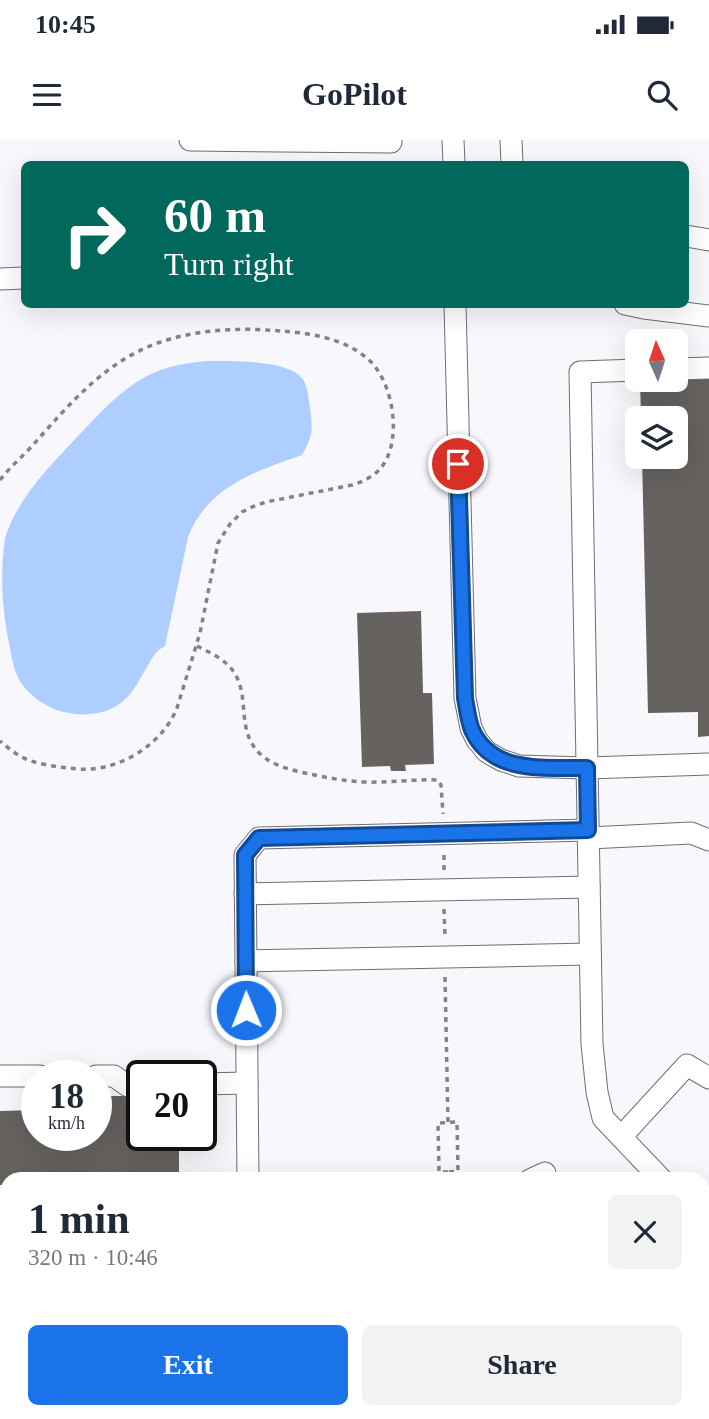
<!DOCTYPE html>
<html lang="en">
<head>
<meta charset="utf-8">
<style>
	body { margin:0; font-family:Georgia,serif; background:#f2f2f3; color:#1f2937; height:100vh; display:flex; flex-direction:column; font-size:26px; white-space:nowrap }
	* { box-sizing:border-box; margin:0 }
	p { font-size:23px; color:#747a83 }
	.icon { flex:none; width:38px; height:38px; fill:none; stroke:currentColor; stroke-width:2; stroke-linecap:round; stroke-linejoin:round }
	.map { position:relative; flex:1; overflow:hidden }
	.drawer { position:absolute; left:0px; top:1032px; width:710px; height:247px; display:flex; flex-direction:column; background:#fff; border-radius:21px 21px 0 0; box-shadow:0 7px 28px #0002 }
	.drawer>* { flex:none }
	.guide { position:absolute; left:21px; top:21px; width:668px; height:147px; border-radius:10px; box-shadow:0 7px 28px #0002; background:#00695c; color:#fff; overflow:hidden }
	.needle { width:46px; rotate:357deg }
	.buttons { position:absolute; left:625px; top:189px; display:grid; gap:14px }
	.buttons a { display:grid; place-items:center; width:63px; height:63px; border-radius:10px; background:#fff; box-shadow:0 7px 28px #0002; font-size:35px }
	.speed { position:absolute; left:21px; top:920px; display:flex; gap:14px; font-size:35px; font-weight:700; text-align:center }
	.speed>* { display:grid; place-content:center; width:91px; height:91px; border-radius:50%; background:#fff; box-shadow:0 7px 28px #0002; line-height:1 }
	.speed small { font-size:18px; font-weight:400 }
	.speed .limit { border:4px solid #111; border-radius:10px; background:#fff; color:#111 }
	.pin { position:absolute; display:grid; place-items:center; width:60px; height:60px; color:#fff; margin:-30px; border:4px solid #fff; border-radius:50%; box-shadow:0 2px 7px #0007 }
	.me { position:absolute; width:77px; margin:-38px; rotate:359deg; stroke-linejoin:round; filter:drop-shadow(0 0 5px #0008) }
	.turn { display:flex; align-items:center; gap:24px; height:147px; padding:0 28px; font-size:32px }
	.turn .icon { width:91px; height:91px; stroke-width:2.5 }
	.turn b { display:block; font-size:49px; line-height:60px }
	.round { display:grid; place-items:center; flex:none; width:74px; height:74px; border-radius:10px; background:#f2f2f3 }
	.head { display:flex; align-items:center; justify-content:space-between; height:119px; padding:0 28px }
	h1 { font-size:42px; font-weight:700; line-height:52px }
	.action { display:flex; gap:14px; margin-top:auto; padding:14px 28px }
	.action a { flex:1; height:80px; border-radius:10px; background:#1a73e8; color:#fff; font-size:28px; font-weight:700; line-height:80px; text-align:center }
	.action a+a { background:#f2f2f3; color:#1f2937 }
	.status { display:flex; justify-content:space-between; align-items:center; height:49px; padding:0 35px; background:#fff; direction:ltr }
	.status svg { height:19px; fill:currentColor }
	header { display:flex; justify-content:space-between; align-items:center; height:91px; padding:0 28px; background:#fff; font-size:32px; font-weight:700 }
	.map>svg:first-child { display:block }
</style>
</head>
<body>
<div class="status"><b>10:45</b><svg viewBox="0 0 49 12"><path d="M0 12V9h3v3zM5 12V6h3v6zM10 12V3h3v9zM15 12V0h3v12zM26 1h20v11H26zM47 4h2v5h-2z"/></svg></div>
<header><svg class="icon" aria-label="menu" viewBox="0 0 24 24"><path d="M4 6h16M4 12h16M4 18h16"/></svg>GoPilot<svg class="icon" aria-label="search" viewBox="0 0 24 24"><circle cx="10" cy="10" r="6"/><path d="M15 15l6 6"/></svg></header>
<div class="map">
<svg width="709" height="1279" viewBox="0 0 709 1279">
	<rect width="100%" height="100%" fill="#f7f7fc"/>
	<path fill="#adcefe" d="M208,221C231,221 283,220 300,236C308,243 308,258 310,267C313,290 313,295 302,315C256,331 207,347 188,397L165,506C156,510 153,517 148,525C136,546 127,566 102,572C73,579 44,570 25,548C14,536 12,518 9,503C2,469 0,432 5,398C18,357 50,326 79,295C99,274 120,250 147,236C166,226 186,223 208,221Z"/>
	<g fill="#666260">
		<polygon points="709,239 709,596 698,597 698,572 648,573 642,317 676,317 676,278 641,278 640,240"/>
		<polygon points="421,471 423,553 432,553 434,624 405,625 406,631 391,631 390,626 362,627 357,473"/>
		<polygon points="103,956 136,956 136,966 142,966 142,996 179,996 179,1040 7,1040 7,1045 0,1045 0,971 37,970 37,996 96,996 96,970 103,969"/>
		<rect x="50" y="1272" width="90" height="7"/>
	</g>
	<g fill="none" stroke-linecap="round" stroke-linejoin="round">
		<g stroke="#6f6f73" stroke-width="23">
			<g id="minor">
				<polyline points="190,0 391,2 391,0"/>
				<polyline points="453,0 454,24"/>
				<polyline points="511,0 512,24"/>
				<polyline points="686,96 709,100"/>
				<polyline points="0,139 24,138"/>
				<polyline points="455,164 465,558 471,588 477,600 487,612 501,620 519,626 587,628 709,624"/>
				<polyline points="625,164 644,168 709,176"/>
				<polyline points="676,229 709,228"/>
				<polyline points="637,230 580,232 592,904 597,952 603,978 662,1040"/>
				<polyline points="589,698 691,693 709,700"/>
				<polyline points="245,754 589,747"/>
				<polyline points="246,821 590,814"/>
				<polyline points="0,936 40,936"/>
				<polyline points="96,936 114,936 128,946 142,946"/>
				<polyline points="201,944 247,943"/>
				<polyline points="621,997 687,925 709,938"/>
				<polyline points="248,1040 245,715 259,698 588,690"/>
				<polyline points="530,1040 545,1033"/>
				<polyline points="704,1062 709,1067"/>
				<polyline points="0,1087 7,1087"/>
				<polyline points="704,1101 709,1107"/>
				<polyline points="704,1151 709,1144"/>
				<polyline points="0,1209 7,1208"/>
				<polyline points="250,1272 251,1279"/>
				<polyline points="663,1279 664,1272"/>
			</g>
		</g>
		<g stroke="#848487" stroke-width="3.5" stroke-dasharray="5 5" stroke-linecap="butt">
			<path d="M0,340C10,327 22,317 33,305C58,277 85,245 117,224C164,191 225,186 281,191C311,193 347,199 370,221C394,244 403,303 380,329C373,337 362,342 352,345L266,362L252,367L242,372L230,384L218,403L200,493L177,568C164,601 127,626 92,629C81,630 70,628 59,627C47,625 33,623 22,617C14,613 7,607 0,601"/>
			<path d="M197,506C211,513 227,520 235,534C251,560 234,595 265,618C276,626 291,630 305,633C324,637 343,641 363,642C388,643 413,639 438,640L441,645L443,674"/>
			<polyline points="444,730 444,713"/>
			<polyline points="444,769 445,796"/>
			<polyline points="445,837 448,982"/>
			<polyline points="449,1032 458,1031 457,982 438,983 439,1032 449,1032 449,1040"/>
		</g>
		<use href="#minor" stroke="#fff" stroke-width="21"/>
	</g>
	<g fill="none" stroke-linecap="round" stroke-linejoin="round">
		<g stroke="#114b97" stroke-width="18">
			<path id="route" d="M246,870L245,715L259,698L588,690L587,628C546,627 492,635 472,590C468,580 467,569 465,558L458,324"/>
		</g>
		<use href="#route" stroke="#1a73e8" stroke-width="12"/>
	</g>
</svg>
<div class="buttons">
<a><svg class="needle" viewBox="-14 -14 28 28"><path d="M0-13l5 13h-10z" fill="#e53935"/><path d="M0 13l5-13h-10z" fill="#747a83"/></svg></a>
<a><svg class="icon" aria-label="layers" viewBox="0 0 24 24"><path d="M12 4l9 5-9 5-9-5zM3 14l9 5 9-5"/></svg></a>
</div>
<div class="speed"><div>18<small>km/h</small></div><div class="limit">20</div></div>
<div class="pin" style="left:458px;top:324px;background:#d93025"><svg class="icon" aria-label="arrive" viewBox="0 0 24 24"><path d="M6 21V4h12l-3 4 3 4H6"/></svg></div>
<svg class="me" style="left:246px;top:870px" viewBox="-20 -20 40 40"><circle r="17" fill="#1a73e8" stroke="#fff" stroke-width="3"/><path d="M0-11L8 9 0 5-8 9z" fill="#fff"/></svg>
<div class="guide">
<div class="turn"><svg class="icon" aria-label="right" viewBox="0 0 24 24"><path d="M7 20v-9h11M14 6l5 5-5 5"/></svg><div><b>60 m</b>Turn right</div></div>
</div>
<section class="drawer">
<div class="head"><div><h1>1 min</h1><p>320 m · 10:46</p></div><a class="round"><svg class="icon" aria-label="close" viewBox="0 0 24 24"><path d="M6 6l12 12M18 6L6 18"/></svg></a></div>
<div class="action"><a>Exit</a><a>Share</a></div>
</section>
</div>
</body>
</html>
